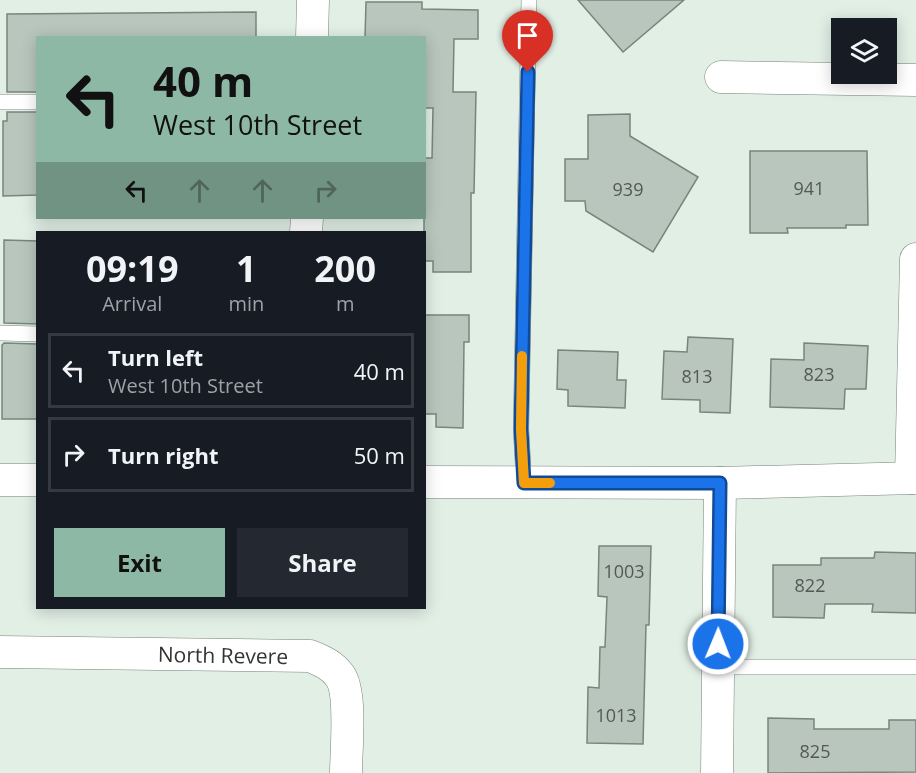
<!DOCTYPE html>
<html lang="en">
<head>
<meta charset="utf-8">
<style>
	body { margin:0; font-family:"Open Sans",sans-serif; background:#242831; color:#f1f3f6; height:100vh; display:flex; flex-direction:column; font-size:22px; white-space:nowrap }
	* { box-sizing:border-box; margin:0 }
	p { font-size:20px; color:#9ea1a6 }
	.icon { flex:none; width:33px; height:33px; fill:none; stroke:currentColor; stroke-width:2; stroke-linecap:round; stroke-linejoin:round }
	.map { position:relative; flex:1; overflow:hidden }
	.side { position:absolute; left:36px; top:231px; width:390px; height:378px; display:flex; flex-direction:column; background:#171b24; border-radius:0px; box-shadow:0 3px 15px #0003 }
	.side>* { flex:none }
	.banner { position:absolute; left:36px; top:36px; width:390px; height:183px; border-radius:0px; box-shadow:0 3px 15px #0003; background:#8eb8a6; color:#111; overflow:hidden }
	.fabs { position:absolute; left:831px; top:18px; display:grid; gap:12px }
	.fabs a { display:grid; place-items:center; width:66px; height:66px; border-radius:0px; background:#171b24; box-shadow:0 3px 15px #0003; font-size:30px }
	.pin { position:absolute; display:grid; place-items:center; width:51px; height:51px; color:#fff; margin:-62px -26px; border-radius:50% 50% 50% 0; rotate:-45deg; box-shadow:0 0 6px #0007 }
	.pin .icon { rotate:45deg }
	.me { position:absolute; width:66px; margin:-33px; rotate:1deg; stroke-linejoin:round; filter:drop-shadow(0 0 4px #0008) }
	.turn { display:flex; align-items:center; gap:21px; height:126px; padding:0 18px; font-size:27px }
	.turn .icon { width:78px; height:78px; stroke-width:2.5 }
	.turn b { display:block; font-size:42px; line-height:51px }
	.lanes { display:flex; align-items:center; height:57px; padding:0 18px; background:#0003; justify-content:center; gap:30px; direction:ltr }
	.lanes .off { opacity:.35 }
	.eta { display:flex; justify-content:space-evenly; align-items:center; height:102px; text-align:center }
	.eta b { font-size:36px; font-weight:700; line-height:42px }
	.button { display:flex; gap:12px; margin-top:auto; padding:12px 18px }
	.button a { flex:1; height:69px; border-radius:0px; background:#8eb8a6; color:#111; font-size:24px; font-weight:700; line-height:69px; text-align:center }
	.button a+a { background:#242831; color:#f1f3f6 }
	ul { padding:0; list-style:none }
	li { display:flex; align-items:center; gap:18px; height:75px; margin:0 12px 9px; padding:0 6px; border:3px solid #363941; border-radius:0px }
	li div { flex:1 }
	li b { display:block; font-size:22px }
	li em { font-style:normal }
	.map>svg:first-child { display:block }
</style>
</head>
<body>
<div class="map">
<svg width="916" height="773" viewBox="0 0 916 773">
	<rect width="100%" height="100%" fill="#e1efe5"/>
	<g fill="#b8c6bd" stroke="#78857d" stroke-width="1.5">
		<polygon points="578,0 684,0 623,52"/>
		<polygon points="366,2 422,2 422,9 478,10 478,39 454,39 453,92 476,92 474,193 471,193 471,272 433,272 433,261 424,261 424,158 432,158 433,108 424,108 424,38 365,38"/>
		<polygon points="256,12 256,38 38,38 38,92 7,92 7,14"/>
		<polygon points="7,112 38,112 38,195 3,196 3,121 7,121"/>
		<polygon points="630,114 630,136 698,177 653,252 586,211 585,201 565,201 565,159 588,159 588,115"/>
		<polygon points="750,151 867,151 868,225 846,225 846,228 787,228 788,233 750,233"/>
		<polygon points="4,240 38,241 38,324 4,323"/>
		<polygon points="424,315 469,315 469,342 464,342 463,428 436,427 436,414 424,414"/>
		<polygon points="688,337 733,339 730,413 700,412 700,400 662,399 664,351 687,352"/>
		<polygon points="4,343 38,344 38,419 2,419 2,345"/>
		<polygon points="804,343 868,346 866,389 845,389 844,409 770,407 771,359 804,360"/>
		<polygon points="558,350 618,352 617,380 626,380 625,408 568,406 568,390 557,389"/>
		<polygon points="599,546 651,546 649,625 646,625 643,744 587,743 588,687 599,688 600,647 605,647 607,597 598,596"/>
		<polygon points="875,552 916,553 916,613 872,612 873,604 825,604 824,618 773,617 773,565 821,565 821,558 874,558"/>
		<polygon points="768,718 814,719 814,729 889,729 889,720 916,720 916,772 768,773"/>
	</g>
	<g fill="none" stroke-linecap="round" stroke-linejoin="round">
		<g stroke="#76837a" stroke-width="16">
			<g id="lane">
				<polyline points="0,102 38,102"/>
				<polyline points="0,333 38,334"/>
				<polyline points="524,483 521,429 529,0"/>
				<polyline points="718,667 916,667"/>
			</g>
		</g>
		<g stroke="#76837a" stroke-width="33">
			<g id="street">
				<polyline points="312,38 313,0"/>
				<polyline points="721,77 916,80"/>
				<polyline points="306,232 307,218"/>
				<polyline points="911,478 916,259"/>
				<polyline points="0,480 38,480"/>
				<polyline points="424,482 720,483 916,478"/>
				<path d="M0,652L310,656C322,661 332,665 340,676C352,693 346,751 346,773"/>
				<polyline points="717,773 720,483"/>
			</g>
		</g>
		<use href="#lane" stroke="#fff" stroke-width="15"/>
		<use href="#street" stroke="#fff" stroke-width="32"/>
	</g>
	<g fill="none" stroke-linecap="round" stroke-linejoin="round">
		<g stroke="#114b97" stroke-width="15">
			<polyline id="route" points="528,72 521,429 524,483 720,483 718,644"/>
		</g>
		<use href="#route" stroke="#1a73e8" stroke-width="10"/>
		<polyline stroke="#f59e0b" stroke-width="10" points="522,356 521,429 524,483 550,483"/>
	</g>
	<g text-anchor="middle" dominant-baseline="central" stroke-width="5" stroke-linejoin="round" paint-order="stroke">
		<g font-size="18" fill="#535a55">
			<text x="809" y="188">941</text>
			<text x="628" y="189">939</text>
			<text x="819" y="374">823</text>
			<text x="697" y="376">813</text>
			<text x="624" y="571">1003</text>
			<text x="810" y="585">822</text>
			<text x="616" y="715">1013</text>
			<text x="815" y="751">825</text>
		</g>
		<g font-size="21" fill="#313632" stroke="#fff">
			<text transform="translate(223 655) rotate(1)">North Revere</text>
		</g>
	</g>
</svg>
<div class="fabs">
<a><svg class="icon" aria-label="layers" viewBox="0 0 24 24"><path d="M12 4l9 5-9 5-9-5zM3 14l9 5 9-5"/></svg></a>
</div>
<div class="pin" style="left:528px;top:72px;background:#d93025"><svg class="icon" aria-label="arrive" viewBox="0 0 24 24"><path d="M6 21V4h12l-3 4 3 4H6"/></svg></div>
<svg class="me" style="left:718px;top:644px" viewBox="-20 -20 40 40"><circle r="17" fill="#1a73e8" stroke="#fff" stroke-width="3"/><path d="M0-11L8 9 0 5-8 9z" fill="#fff"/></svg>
<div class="banner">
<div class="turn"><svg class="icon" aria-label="left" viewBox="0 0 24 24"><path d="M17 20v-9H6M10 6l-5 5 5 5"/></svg><div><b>40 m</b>West 10th Street</div></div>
<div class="lanes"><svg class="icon" aria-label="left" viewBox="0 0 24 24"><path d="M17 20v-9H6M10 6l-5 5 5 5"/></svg><svg class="icon off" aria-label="ahead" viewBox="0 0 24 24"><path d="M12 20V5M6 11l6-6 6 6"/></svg><svg class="icon off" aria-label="ahead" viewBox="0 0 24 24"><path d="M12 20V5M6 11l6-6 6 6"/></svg><svg class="icon off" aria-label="right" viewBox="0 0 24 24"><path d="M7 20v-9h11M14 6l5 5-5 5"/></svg></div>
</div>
<section class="side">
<div class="eta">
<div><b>09:19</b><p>Arrival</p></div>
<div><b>1</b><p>min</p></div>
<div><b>200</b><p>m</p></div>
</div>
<ul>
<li><svg class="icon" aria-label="left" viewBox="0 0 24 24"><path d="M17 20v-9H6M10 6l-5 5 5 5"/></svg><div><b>Turn left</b><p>West 10th Street</p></div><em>40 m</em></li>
<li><svg class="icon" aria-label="right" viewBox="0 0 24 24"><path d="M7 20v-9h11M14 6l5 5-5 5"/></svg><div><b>Turn right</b></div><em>50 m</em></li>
</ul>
<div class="button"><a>Exit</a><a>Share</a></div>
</section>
</div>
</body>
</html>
